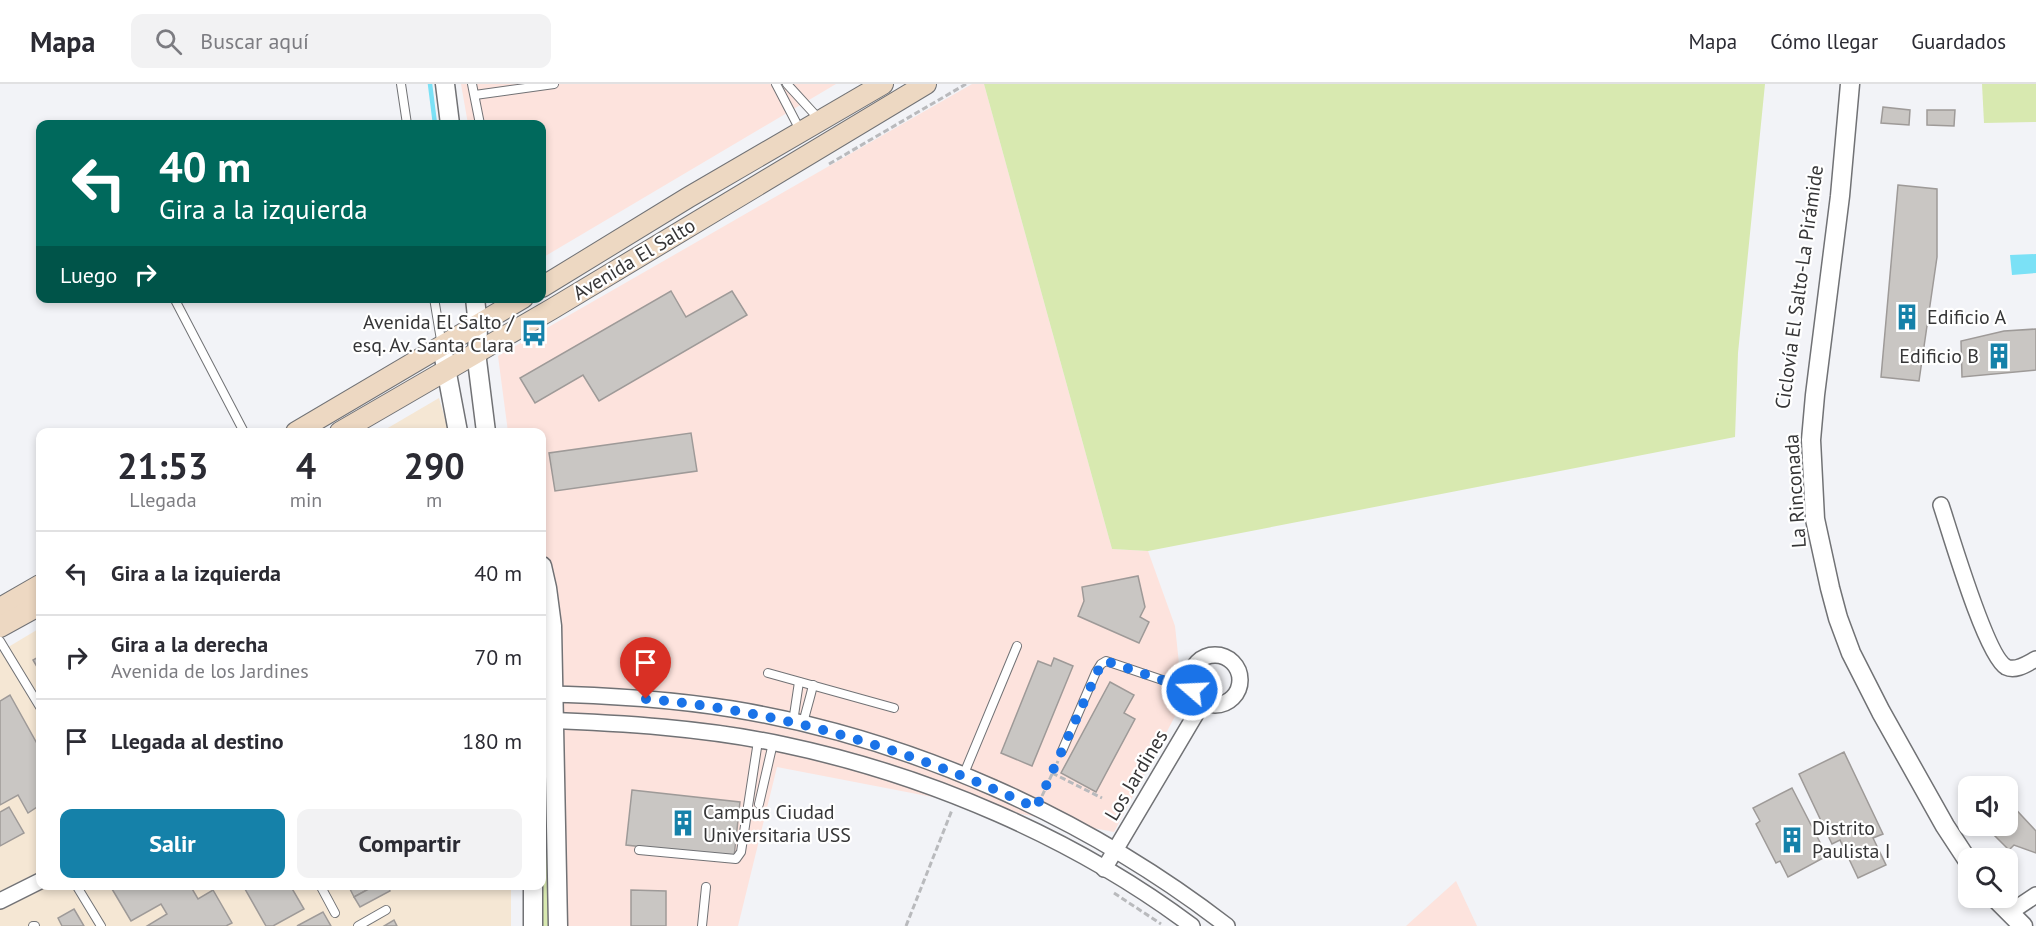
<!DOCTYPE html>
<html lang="es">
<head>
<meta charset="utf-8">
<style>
	body { margin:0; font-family:"PT Sans",sans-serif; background:#f2f2f3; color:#2b2b33; height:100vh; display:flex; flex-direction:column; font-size:22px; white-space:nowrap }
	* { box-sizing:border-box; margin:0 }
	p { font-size:20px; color:#7c7c81 }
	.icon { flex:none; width:33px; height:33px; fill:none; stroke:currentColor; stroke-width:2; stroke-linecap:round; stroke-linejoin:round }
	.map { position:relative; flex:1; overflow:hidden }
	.panel { position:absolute; left:36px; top:344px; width:510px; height:462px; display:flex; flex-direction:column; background:#fff; border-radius:12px; box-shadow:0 3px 9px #0003 }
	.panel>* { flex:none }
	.top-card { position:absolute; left:36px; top:36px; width:510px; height:183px; border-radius:12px; box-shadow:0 3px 9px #0003; background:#00695c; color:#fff; overflow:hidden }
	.fabs { position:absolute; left:1958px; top:692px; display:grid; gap:12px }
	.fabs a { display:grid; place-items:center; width:60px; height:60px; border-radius:12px; background:#fff; box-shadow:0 3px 9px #0003; font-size:30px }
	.pin { position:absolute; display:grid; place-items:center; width:51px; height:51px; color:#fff; margin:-62px -26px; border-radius:50% 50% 50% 0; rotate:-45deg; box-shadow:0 0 6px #0007 }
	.pin .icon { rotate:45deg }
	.me { position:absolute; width:66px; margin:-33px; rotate:289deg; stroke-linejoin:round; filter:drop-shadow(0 0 4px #0008) }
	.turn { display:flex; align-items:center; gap:21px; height:126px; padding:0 24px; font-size:27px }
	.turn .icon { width:78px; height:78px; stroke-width:2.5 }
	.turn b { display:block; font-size:42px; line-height:51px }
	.then { display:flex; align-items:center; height:57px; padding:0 24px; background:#0003; gap:12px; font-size:22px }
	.eta { display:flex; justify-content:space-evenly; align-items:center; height:102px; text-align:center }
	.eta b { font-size:36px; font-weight:700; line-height:42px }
	.action { display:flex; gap:12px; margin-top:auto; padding:12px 24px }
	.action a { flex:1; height:69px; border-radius:12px; background:#1581a9; color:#fff; font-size:24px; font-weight:700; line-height:69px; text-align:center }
	.action a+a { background:#f2f2f3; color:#2b2b33 }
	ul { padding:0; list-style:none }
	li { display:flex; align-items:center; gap:18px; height:84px; padding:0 24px; border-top:2px solid #e1e1e2 }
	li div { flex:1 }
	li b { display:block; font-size:22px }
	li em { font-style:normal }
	header { display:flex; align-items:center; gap:36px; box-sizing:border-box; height:84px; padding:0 30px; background:#fff; border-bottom:2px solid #e1e1e2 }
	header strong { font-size:28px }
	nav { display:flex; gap:33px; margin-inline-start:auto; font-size:21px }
	.search { width:420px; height:54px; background:#f2f2f3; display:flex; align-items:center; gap:15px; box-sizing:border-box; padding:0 21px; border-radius:12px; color:#7c7c81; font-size:22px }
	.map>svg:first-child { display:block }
</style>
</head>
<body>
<header>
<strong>Mapa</strong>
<div class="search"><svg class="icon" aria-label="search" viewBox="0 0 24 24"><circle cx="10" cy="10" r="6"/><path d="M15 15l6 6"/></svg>Buscar aquí</div>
<nav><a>Mapa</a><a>Cómo llegar</a><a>Guardados</a></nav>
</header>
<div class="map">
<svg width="2036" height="842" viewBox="0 0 2036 842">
	<rect width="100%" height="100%" fill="#f2f3f7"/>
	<g fill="#fde3dd">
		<polygon points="461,0 836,0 542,174 542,40 468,40"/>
		<polygon points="972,0 984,0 1112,465 1148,467 1175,542 1183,617 1114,748 777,683 738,842 567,842 554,498 542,458 542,348 508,348 498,272"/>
		<polygon points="1456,797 1477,842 1406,842"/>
	</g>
	<g fill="#f5e7d4">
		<polygon points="439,314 449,348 381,348"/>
		<polygon points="40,544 40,801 511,801 511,842 0,842 0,568"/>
	</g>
	<g fill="#d8e9b0">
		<polygon points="984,0 1765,0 1738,269 1735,353 1148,467 1112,465"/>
		<polygon points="1982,0 2036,0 2036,38 1984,39"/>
		<polygon points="542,523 543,540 551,842 543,842"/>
	</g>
	<polygon fill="#7be1f6" points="2036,170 2036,189 2012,191 2010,171"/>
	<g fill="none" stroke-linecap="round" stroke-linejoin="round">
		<polyline stroke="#7be1f6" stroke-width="4.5" points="430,0 435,40"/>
	</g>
	<g fill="#c9c6c3" stroke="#9e9a98" stroke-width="1.5">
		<polygon points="1883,23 1910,26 1909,41 1881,39"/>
		<polygon points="1927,26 1955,26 1954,42 1927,41"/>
		<polygon points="1898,101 1937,105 1937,173 1919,297 1881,293"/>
		<polygon points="671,207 686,233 732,207 747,231 599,317 583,291 535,319 520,294"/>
		<polygon points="2036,245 2036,286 1962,293 1961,257 2004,247"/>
		<polygon points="691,349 697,387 555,407 549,369"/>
		<polygon points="1138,492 1145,523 1140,533 1149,538 1139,559 1078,532 1084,517 1082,503"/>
		<polygon points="40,572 40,588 33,576"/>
		<polygon points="1054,574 1073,582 1032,682 1001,669 1038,577 1051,582"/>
		<polygon points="1110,598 1134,611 1124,629 1135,635 1096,708 1061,689"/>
		<polygon points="10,611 40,665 40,721 28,729 18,711 0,721 0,617"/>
		<polygon points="1844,668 1883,750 1873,754 1886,781 1858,794 1840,756 1832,760 1799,690"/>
		<polygon points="1792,704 1827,772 1788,793 1780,777 1776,779 1756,740 1760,737 1753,724"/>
		<polygon points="632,706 740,718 734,773 626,761"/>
		<polygon points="2008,717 2036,747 2036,769 2014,761 2009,766 1989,746 1987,741 2007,741"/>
		<polygon points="9,723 24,749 0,762 0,728"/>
		<polygon points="120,801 194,801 191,803 198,815 213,806 232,839 226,842 147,842 167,830 161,820 131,837 112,805"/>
		<polygon points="252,801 290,801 304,825 273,842 266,842 245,805"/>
		<polygon points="348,801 376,801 354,813"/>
		<polygon points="376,801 387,801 390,807 360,823 354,813"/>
		<polygon points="631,806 666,807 666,842 631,842"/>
		<polygon points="74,825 84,842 62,842 58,834"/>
		<polygon points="323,828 331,842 297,842"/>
		<polygon points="394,836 397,842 384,842"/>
	</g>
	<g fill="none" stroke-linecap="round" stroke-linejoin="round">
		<g stroke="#717275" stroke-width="10">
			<g id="service">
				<polyline points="401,0 407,40"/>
				<polyline points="472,0 480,40"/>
				<polyline points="776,0 800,46"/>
				<polyline points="787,0 819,35"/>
				<polyline points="475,11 554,0"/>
				<polyline points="174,214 244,348"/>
				<polyline points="434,214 442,262"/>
				<polyline points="0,557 40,623"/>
				<polyline points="768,589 894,624"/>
				<polyline points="793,638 799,598"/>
				<path d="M803,640C806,626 810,615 813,601"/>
				<polyline points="1062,667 1096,588 1101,580 1106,577 1192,606"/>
				<polyline points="963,692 1017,562"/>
				<polyline points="759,720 773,659"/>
				<polyline points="639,766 736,775 741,768 758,657"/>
				<polyline points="76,801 101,842"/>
				<polyline points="320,801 335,829"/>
				<polyline points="33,842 35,842"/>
				<polyline points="358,842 386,826"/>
				<polyline points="702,842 706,803"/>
			</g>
		</g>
		<g stroke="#717275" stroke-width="18">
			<g id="minor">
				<path d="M1941,421C1950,448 1986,572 2006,583C2016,588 2028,579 2036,575"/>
				<circle cx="1215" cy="596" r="25"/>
				<path d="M542,610C605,611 669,615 732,625C909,654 1086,733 1227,842"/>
				<path d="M542,636C622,639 706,644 785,661C927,691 1075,754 1192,842"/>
				<polyline points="1104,785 1203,618"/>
				<polyline points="0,817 40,797"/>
				<polyline points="2009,829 2036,811"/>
			</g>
		</g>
		<g stroke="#717275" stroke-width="21">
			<g id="tertiary">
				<polyline points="445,0 450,40"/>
				<polyline points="1850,0 1840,112 1815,311 1811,356 1815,435 1830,504 1838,534 1851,569 1881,628 1945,742 1968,777"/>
				<polyline points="475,214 478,242 477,276 486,348"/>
				<polyline points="442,263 458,348"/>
				<polyline points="542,482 547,504 552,542 558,842"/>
				<polyline points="1994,813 2023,842"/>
				<polyline points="533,842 533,801"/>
			</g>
		</g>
		<g stroke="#717275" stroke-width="22">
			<g id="secondary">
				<polyline points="542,203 689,113 883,0"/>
				<polyline points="296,348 523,214"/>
				<polyline points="340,348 552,225 926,0"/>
				<polyline points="0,524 40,501"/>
				<polyline points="0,543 40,521"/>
			</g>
		</g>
		<g stroke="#b9babd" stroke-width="3" stroke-dasharray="6 3" stroke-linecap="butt">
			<polyline points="829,80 966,0"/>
			<polyline points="1052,689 1102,714"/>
			<polyline points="1042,712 1058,677"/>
			<polyline points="1959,791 1968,802"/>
			<polyline points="1114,809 1161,840"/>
			<polyline points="906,842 952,726"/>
		</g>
		<use href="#service" stroke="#fff" stroke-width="8"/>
		<use href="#minor" stroke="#fff" stroke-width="15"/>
		<use href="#tertiary" stroke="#fff" stroke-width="18"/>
		<use href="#secondary" stroke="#edd8c2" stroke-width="20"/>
	</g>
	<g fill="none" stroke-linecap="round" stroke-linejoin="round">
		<path stroke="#1a73e8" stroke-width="10" stroke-dasharray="0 18" d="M646,615C783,627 912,666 1036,724L1101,580L1106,577L1192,606"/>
	</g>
	<defs>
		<g id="building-bare" transform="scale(2.07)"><path d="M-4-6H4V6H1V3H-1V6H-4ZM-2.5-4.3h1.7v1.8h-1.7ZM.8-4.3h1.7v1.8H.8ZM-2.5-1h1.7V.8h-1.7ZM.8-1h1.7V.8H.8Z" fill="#1581a9" stroke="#fff" stroke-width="2.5" paint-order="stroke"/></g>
		<g id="bus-bare" transform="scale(2.07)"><path d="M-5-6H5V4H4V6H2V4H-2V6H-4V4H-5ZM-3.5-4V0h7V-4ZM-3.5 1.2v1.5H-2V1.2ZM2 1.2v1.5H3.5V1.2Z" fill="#1581a9" stroke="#fff" stroke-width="2.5" paint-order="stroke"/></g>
	</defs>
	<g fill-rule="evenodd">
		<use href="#building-bare" x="1907" y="233"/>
		<use href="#bus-bare" x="534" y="249"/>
		<use href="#building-bare" x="1999" y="272"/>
		<use href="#building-bare" x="683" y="739"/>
		<use href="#building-bare" x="1792" y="756"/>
	</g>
	<g text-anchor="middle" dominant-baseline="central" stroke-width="4.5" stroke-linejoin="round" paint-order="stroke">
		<g font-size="20" fill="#363637" stroke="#fff">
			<text transform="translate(634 175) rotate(-31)">Avenida El Salto</text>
			<text transform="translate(1799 203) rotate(-82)">Ciclovía El Salto-La Pirámide</text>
			<text transform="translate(1795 407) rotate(-94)">La Rinconada</text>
			<text transform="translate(1136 691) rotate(-59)">Los Jardines</text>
		</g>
		<g font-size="20" fill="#363637" stroke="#fff" text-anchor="start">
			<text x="1927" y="233">Edificio A</text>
			<text x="514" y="238" text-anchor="end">Avenida El Salto /<tspan x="514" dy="23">esq. Av. Santa Clara</tspan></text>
			<text x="1979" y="272" text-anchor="end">Edificio B</text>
			<text x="703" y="728">Campus Ciudad<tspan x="703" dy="23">Universitaria USS</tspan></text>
			<text x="1812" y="744">Distrito<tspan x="1812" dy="23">Paulista I</tspan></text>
		</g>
	</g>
</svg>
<div class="fabs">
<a><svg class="icon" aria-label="sound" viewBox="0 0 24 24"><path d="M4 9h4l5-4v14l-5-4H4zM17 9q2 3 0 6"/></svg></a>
<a><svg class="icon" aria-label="search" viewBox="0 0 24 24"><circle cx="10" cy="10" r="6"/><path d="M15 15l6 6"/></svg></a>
</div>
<div class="pin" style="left:646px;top:615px;background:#d93025"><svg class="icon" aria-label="arrive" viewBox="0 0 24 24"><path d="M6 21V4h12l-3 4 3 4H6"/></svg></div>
<svg class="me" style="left:1192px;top:606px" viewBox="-20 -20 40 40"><circle r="17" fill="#1a73e8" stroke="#fff" stroke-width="3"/><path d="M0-11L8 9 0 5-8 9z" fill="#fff"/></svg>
<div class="top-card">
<div class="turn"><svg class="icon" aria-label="left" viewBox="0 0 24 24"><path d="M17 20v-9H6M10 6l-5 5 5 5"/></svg><div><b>40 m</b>Gira a la izquierda</div></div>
<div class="then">Luego<svg class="icon" aria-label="right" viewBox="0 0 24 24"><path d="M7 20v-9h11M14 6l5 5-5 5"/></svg></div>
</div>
<section class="panel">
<div class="eta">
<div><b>21:53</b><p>Llegada</p></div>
<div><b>4</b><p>min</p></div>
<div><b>290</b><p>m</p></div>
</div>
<ul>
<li><svg class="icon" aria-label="left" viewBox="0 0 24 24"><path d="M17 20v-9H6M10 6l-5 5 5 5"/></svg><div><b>Gira a la izquierda</b></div><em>40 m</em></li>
<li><svg class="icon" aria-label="right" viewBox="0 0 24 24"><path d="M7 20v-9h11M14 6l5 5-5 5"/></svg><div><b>Gira a la derecha</b><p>Avenida de los Jardines</p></div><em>70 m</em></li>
<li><svg class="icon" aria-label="arrive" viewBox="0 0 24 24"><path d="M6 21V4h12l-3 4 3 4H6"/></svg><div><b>Llegada al destino</b></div><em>180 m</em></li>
</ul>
<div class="action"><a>Salir</a><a>Compartir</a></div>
</section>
</div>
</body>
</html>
